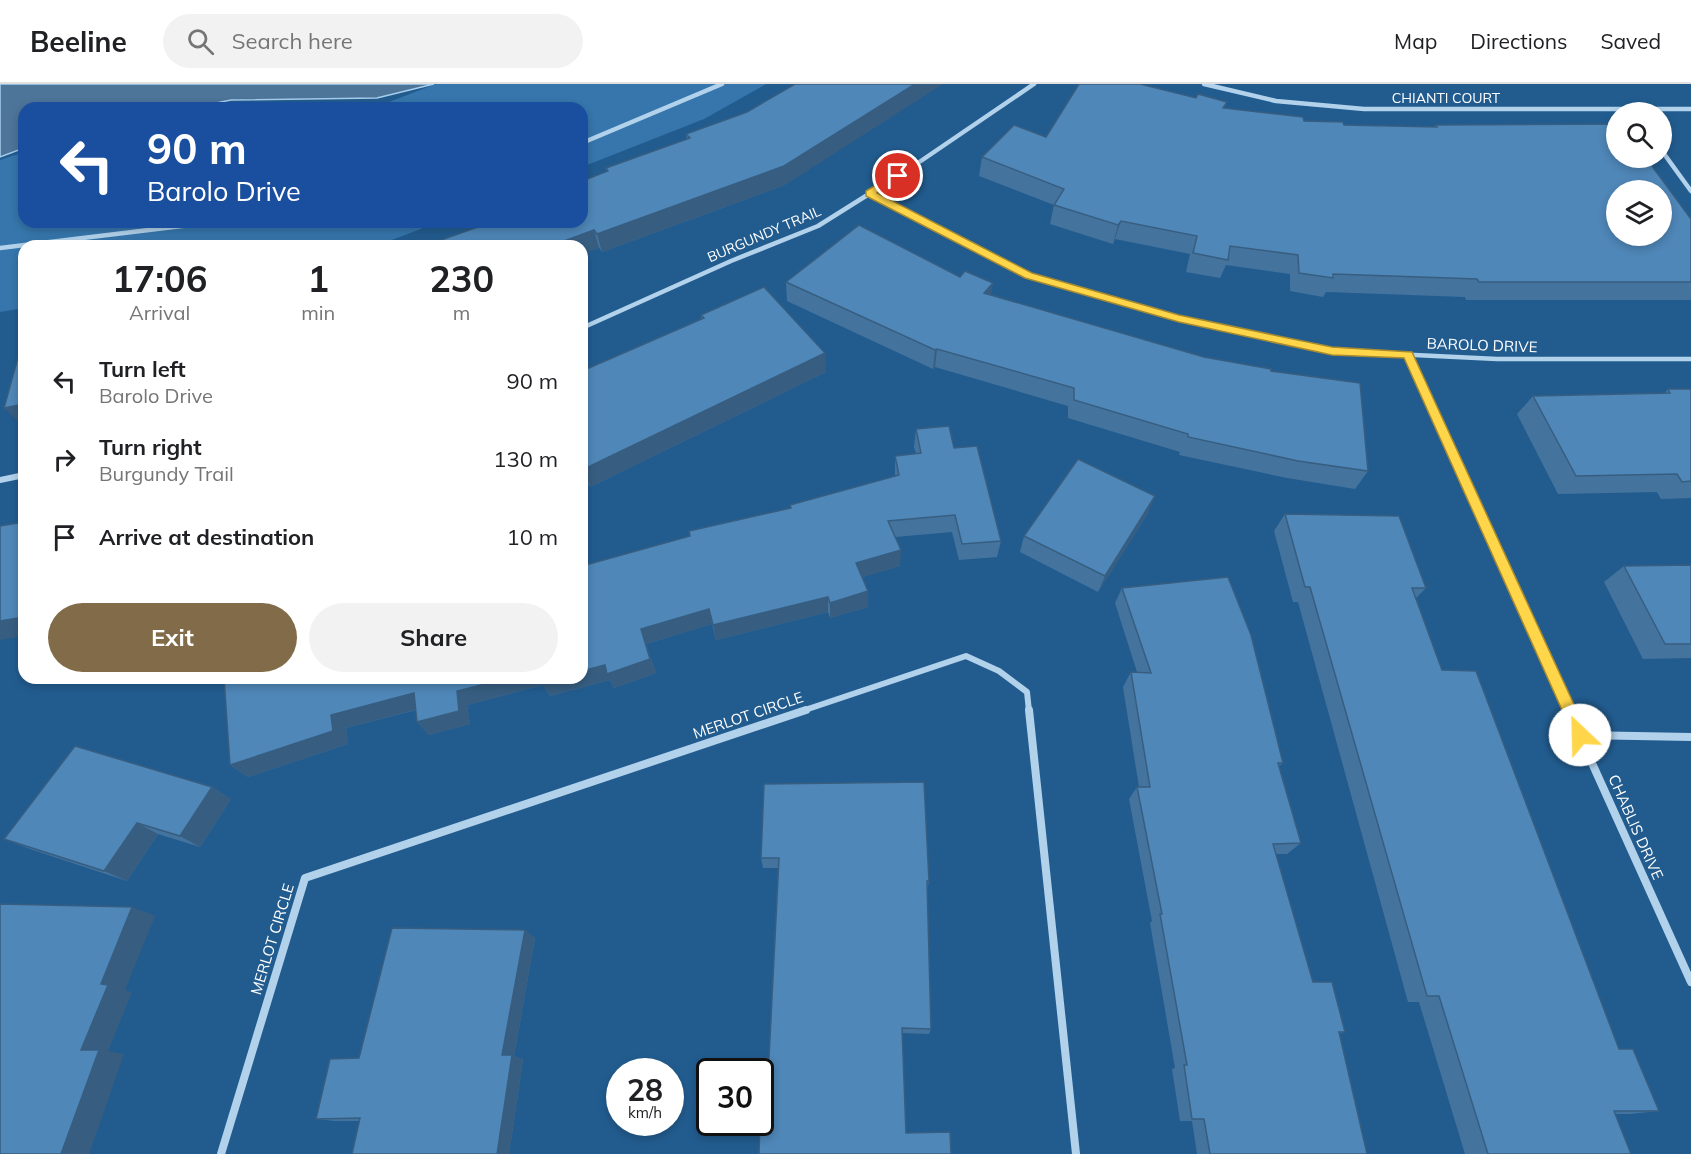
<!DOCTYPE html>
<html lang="en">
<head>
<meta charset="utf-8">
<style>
	body { margin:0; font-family:Mulish,sans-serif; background:#f2f2f2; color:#202124; height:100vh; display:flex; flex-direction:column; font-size:22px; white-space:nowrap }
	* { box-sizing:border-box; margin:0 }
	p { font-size:20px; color:#757577 }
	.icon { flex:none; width:33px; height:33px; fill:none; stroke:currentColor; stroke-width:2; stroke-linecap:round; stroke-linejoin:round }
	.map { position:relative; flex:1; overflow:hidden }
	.drawer { position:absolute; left:18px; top:156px; width:570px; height:444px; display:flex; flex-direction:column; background:#fff; border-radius:18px; box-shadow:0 3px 9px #0003 }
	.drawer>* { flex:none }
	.top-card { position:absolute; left:18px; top:18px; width:570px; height:126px; border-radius:18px; box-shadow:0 3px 9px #0003; background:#1a4fa0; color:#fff; overflow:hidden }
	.tools { position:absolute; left:1606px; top:18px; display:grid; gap:12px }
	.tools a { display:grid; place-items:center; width:66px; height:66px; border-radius:50%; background:#fff; box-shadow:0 3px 9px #0003; font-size:30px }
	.speed { position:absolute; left:606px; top:974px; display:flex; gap:12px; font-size:30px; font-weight:700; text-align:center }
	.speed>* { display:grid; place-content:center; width:78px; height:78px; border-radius:50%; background:#fff; box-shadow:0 3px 9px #0003; line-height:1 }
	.speed small { font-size:15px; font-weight:400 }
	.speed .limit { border:3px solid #111; border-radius:9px; background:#fff; color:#111 }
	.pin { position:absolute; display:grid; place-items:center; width:51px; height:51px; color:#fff; margin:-26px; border:3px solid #fff; border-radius:50%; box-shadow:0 2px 6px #0007 }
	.me { position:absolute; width:66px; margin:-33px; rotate:336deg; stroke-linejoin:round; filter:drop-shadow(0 0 4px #0008) }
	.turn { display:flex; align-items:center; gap:21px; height:126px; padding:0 30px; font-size:27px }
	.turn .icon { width:78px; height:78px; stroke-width:2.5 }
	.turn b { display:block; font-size:42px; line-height:51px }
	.eta { display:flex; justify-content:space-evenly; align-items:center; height:102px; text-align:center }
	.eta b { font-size:36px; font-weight:700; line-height:42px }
	.primary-button { display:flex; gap:12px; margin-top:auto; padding:12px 30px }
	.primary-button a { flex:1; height:69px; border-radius:36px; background:#816b48; color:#fff; font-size:24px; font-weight:700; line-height:69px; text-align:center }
	.primary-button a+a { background:#f2f2f2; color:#202124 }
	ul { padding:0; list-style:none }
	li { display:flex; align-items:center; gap:18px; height:78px; padding:0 30px }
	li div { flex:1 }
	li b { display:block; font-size:22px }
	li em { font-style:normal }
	header { display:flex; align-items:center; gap:36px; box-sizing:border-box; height:84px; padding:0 30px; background:#fff; border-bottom:2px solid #e0e0e0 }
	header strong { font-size:28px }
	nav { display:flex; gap:33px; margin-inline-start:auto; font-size:21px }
	.search { width:420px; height:54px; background:#f2f2f2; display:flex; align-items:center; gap:15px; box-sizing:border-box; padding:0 21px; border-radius:33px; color:#757577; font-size:22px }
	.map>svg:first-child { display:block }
</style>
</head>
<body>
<header>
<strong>Beeline</strong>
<div class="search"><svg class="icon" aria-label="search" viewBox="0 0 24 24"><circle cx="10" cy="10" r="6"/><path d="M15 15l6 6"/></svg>Search here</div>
<nav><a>Map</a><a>Directions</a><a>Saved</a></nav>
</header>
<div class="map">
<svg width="1691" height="1070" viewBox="0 0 1691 1070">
	<rect width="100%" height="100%" fill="#225c8f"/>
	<g fill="#3676ac">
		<polygon points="436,0 766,0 704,35 582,83 582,24 241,24 258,21 389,18"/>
		<polygon points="24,68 24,138 439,138 376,162 24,162 24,224 0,228 0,76"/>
	</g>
	<polygon fill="#4d7599" stroke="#a6ceed" stroke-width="1.5" points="0,0 434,0 377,14 231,16 191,24 24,24 24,64 0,73"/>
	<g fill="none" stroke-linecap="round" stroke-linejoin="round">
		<g stroke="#b2d2ec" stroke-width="4.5">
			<polyline points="1204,0 1276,17 1364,25 1691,25"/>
			<polyline points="582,59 722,0"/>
			<polyline points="1662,67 1691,107"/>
			<polyline points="869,110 1028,191 1179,235 1332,267 1497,275 1691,275"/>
			<polyline points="0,164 215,138"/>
			<polyline points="582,244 731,177 818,142 912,83 1034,0"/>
			<polyline points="1408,271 1411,277"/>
		</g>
		<g stroke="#b2d2ec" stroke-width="6">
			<polyline points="1410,276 1569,627"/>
			<polyline points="0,396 24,391"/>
			<polyline points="802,627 966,572 999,587 1027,608 1029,627"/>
		</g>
		<g stroke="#b2d2ec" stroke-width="8">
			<polyline points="1029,626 1076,1070"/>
			<polyline points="1568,626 1691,898"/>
			<polyline points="1580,651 1691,653"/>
			<polyline points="221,1070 305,794 806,626"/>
		</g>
	</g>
	<g fill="#44749e">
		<polygon points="1224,25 1304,37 1344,41 1434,43 1436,41 1691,135 1691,216 1466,216 1465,213 1326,208 1323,213 1290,207 1290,190 1226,181 1220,194 1186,188 1190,170 1115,155 1113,160 1050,140 1054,121 979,92 982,73 1046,53"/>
		<polygon points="686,50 785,101 602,168 582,138 607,88 606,84 687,55"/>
		<polygon points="786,198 991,211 1204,273 1271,287 1368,387 1355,405 1287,394 1179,371 1180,368 1068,334 1068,322 935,283 933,285 787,217"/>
		<polygon points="701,231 826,288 590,403 587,398 582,400 582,287 701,235"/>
		<polygon points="1668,305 1691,305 1691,414 1661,415 1657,408 1558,410 1517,330 1533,312 1664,310"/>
		<polygon points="916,345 954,364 1001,457 997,473 959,476 952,448 895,453 900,482 862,493 868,507 868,523 830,534 828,528 716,556 712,540 646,560 656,589 614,604 610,596 550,612 543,601 467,621 470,640 429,651 417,638 416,626 346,644 348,660 248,693 230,681 790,424 790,421 895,392 895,372 916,370 914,363"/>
		<polygon points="1148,429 1098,508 1020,468 1024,452"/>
		<polygon points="1285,430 1426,504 1416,514 1442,586 1619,965 1659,1027 1630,1030 1615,1030 1631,1070 1465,1070 1419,918 1408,918 1298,518 1293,518 1274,447"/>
		<polygon points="1691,481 1691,574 1643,575 1604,498 1624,482"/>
		<polygon points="1122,504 1283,679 1279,682 1301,759 1287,770 1276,770 1313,898 1345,948 1339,950 1367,1070 1197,1070 1192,1037 1180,1037 1172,985 1175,984 1150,839 1152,837 1129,715 1137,703 1139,703 1123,603 1131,588 1137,588 1115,519"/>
		<polygon points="764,700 929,797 927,807 931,945 929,950 902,949 906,1049 759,1070 769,974 778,784 763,784 761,774"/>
		<polygon points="212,703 231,715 200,763 158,750 127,797 30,765 4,755"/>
		<polygon points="525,846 535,854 514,972 523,976 509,1070 352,1070 359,1037 335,1037 316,1035 359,974"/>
	</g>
	<g fill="#375e81">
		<polygon points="915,0 943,0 785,101 602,168 597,150"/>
		<polygon points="1121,137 1115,155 1113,160 1118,141"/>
		<polygon points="594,146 599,164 582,170 582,162 551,162"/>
		<polygon points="993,199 990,218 984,209"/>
		<polygon points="937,265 935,283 933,285 935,266"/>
		<polygon points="825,269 826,288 590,403 584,385"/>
		<polygon points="24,320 24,342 23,342 4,324"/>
		<polygon points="582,385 587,398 582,400"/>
		<polygon points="1155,412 1148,429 1098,508 1105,492"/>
		<polygon points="901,466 900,482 856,495 856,479"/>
		<polygon points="868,507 868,523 830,534 830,519"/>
		<polygon points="828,513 828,528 716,556 713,541"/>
		<polygon points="709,525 712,540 646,560 656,589 614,604 610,596 550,612 543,601 467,621 470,640 429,651 417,638 457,607 509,594 582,594 582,587 641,545"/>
		<polygon points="24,533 24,552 0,556 0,537"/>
		<polygon points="414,609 426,623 346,644 348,660 248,693 230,681 331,631"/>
		<polygon points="212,703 231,715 200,763 180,752"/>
		<polygon points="137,739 158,750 127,797 104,787"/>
		<polygon points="132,823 155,832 125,906 132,908 108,967 124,970 89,1070 61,1070 81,966 101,900"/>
		<polygon points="525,846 535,854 514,972 523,976 509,1070 497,1070 502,971"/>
	</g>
	<g fill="#4f87b8" stroke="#375e81" stroke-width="1.5" fill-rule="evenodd">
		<polygon points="795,0 915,0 784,82 597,150 594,146 551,162 424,162 492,138 582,138 582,97 608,87 606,84 690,54 686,50 747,28"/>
		<path d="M1079,0H1140L1196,14L1198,10L1227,18L1223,24L1303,33L1304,37L1343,38L1344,41L1437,43L1436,41L1617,40V74H1646L1691,135V198H1479L1477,195L1333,190V194L1299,189L1298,171L1230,162L1228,176L1193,169L1197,152L1121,137L1118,141L1054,121L1064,105L982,73L1014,41L1046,53ZM1617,106H1662V152H1617Z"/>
		<polygon points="859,141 960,193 965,187 993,199 984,209 1204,273 1271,285 1271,287 1360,299 1368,387 1298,377 1188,353 1188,350 1074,316 1074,304 937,265 935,266 786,198"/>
		<polygon points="764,203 825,269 584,385 582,383 582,287 704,234 701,231"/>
		<polygon points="24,252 24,320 4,324"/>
		<polygon points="1668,305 1691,305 1691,397 1682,398 1677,390 1576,392 1533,312 1670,309"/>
		<polygon points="949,342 954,364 977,362 1001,457 962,460 955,431 888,437 901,466 856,479 868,507 830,519 828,513 713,541 709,525 641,545 650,575 607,590 605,581 582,587 582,482 690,452 689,447 791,424 790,421 899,391 895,372 921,369 916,345"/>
		<polygon points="1078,375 1155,412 1105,492 1024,452"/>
		<polygon points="1285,430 1399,432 1426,504 1412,504 1442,586 1476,587 1619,965 1633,965 1659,1027 1614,1027 1631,1070 1488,1070 1439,912 1427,912 1310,503 1305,503"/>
		<polygon points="24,438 24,533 0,537 0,442"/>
		<polygon points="1691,481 1691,560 1665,560 1624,482"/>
		<polygon points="1228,493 1251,551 1283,679 1278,679 1301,759 1273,760 1313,898 1332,898 1345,948 1339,948 1367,1070 1210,1070 1204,1035 1192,1035 1184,981 1187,981 1160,830 1162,830 1137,703 1150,703 1131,588 1151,589 1122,504"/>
		<polygon points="224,594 509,594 457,607 459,627 417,638 414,609 331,631 333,647 230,681"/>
		<polygon points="541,594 558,594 541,598"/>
		<polygon points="75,662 212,703 180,752 137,739 104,787 4,755"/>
		<polygon points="924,698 929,797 927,797 931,945 902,944 906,1049 950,1048 951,1070 759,1070 762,974 769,974 779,774 761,774 764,700"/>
		<polygon points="0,820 132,823 101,900 108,901 81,966 99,966 61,1070 0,1070"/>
		<polygon points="392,844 525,846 502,971 512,971 497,1070 352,1070 360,1034 316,1035 330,975 359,974"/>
	</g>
	<polygon fill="#ffd54a" stroke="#a68a30" stroke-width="1.5" points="894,90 902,92 877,109 1032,189 1179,231 1288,254 1332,263 1412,268 1588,651 1585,655 1580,657 1575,655 1404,274 1332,271 1179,238 1025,194 866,112 866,107"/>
	<g text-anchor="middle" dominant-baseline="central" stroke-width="4.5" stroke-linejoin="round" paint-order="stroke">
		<g font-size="14" fill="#fff" stroke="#225c8f">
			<text x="1446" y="14">CHIANTI COURT</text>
			<text transform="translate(764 150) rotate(-23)">BURGUNDY TRAIL</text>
		</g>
		<g font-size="15" fill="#fff" stroke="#225c8f">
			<text transform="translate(1482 261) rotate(2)">BAROLO DRIVE</text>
			<text transform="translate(748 631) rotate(-19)">MERLOT CIRCLE</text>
			<text transform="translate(1636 743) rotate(66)">CHABLIS DRIVE</text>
			<text transform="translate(272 855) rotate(-73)">MERLOT CIRCLE</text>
		</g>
	</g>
</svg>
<div class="tools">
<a><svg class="icon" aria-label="search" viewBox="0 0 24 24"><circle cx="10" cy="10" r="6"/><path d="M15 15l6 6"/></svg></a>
<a><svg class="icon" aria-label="layers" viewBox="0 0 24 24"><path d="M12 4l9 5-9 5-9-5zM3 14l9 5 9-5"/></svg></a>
</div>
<div class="speed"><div>28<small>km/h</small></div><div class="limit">30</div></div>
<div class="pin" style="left:898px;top:92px;background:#d93025"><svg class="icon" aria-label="arrive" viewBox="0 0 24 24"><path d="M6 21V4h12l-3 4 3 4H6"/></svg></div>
<svg class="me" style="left:1580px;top:651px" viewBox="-20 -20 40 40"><circle r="19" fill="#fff"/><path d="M0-13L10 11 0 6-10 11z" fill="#ffd54a"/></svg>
<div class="top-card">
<div class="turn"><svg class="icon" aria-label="left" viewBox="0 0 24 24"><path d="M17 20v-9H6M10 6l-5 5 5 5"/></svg><div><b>90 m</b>Barolo Drive</div></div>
</div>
<section class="drawer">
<div class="eta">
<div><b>17:06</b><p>Arrival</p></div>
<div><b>1</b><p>min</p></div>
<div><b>230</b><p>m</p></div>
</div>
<ul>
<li><svg class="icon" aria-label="left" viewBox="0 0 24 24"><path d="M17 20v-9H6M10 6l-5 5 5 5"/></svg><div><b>Turn left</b><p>Barolo Drive</p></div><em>90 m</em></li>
<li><svg class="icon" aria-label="right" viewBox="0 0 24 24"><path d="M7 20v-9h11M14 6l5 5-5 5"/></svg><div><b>Turn right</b><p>Burgundy Trail</p></div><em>130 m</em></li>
<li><svg class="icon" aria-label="arrive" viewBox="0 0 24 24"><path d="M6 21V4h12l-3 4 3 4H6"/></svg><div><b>Arrive at destination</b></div><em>10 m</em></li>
</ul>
<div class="primary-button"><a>Exit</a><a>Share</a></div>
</section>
</div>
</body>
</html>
